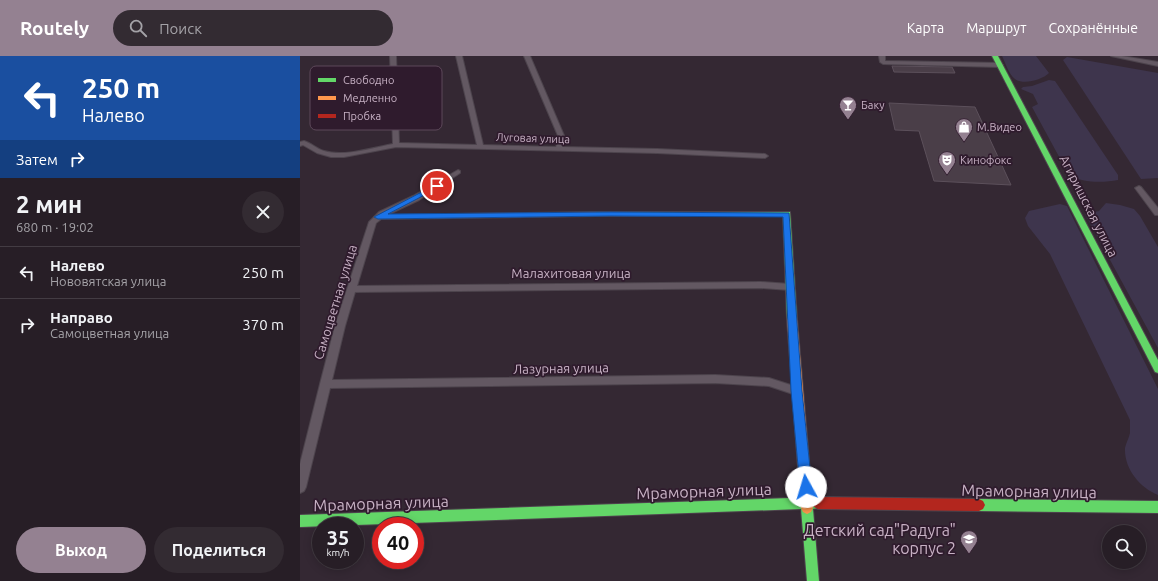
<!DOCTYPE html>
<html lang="ru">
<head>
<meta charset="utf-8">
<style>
	body { margin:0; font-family:Ubuntu,sans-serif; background:#332b32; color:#f1f3f6; height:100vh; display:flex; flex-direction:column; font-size:15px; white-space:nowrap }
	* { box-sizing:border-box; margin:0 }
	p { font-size:13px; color:#a4a2a7 }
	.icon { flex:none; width:22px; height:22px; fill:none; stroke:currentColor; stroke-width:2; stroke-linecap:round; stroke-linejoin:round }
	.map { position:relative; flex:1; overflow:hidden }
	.side { display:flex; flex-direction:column; background:#271e26; width:300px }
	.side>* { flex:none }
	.banner { background:#1a4fa0; color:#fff; overflow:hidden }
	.buttons { position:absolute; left:802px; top:469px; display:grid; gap:8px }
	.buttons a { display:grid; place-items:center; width:44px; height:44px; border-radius:50%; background:#271e26; box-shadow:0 2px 10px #0003,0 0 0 1px #433c43; font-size:20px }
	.speed { position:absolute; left:12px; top:461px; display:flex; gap:8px; font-size:20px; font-weight:700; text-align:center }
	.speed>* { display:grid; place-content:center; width:52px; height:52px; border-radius:50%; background:#271e26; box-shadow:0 2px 10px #0003,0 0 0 1px #433c43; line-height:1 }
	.speed small { font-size:10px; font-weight:400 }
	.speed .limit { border:6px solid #d22; background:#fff; color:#111 }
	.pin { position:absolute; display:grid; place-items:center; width:34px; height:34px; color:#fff; margin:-17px; border:2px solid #fff; border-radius:50%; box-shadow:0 1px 4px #0007 }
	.me { position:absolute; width:44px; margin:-22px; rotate:354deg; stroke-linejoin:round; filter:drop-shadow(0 0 3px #0008) }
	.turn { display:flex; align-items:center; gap:14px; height:84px; padding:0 16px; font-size:18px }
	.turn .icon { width:52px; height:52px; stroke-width:2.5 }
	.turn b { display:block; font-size:28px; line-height:34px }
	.then { display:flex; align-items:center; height:38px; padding:0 16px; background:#0003; gap:8px; font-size:15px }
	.round { display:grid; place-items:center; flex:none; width:42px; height:42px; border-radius:21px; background:#332b32 }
	.summary { display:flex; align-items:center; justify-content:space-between; height:68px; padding:0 16px }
	h1 { font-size:24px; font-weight:600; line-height:30px }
	.cta { display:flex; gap:8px; margin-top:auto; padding:8px 16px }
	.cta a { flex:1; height:46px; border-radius:24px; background:#948191; color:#fff; font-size:16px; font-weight:600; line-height:46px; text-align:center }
	.cta a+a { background:#332b32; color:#f1f3f6 }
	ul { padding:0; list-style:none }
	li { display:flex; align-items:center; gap:12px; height:52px; padding:0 16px; border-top:1px solid #433c43 }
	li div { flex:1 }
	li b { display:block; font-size:15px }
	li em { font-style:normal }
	header { display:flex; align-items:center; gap:24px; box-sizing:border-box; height:56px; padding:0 20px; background:#948191; color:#fff }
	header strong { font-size:19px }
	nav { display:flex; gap:22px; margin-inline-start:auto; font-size:14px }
	.search { width:280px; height:36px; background:#332b32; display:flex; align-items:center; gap:10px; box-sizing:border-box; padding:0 14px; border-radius:22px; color:#a4a2a7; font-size:15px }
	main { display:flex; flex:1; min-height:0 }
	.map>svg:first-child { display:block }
</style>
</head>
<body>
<header>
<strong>Routely</strong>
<div class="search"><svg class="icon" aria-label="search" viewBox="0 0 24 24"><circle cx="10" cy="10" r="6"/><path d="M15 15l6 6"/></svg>Поиск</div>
<nav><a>Карта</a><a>Маршрут</a><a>Сохранённые</a></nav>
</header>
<main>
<section class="side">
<div class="banner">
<div class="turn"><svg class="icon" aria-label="left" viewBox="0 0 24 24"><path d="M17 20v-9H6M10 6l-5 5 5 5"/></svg><div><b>250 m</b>Налево</div></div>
<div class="then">Затем<svg class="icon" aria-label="right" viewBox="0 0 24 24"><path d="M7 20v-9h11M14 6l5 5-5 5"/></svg></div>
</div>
<div class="summary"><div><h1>2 мин</h1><p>680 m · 19:02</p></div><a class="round"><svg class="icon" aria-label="close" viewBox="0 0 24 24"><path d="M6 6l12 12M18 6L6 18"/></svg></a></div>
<ul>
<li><svg class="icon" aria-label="left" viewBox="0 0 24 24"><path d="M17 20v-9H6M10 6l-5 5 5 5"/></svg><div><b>Налево</b><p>Нововятская улица</p></div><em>250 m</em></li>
<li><svg class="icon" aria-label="right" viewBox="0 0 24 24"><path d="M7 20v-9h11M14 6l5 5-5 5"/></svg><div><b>Направо</b><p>Самоцветная улица</p></div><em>370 m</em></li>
</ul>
<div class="cta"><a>Выход</a><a>Поделиться</a></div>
</section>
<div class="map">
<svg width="858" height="525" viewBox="0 0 858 525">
	<rect width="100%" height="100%" fill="#342833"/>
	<g fill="#3e354d">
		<path d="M702,0H736L749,17C742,24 723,29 715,23C709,19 705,6 702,0Z"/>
		<polygon points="767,1 858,17 858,122 841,123 763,4"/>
		<path d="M749,24L755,25L818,119V124C803,127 782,127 769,119L732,51L738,48L733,38L721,33L723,31L732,30Z"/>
		<polygon points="806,147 820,149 834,153 840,160 858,191 858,292 785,158 799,155"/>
		<path d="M760,148L767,150L858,333V439C840,432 824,413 825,392C826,387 829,382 830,377C830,373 830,368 830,364L750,198L728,170L725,162L729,155Z"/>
	</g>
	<g fill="#4a3e48" stroke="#5c505b">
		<polygon points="592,10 652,11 655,17 594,16"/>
		<polygon points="589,47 675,51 711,129 634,125 619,75 595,74"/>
	</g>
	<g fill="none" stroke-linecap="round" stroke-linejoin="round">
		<g stroke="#4d444d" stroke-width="2">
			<g id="street">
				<path d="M90,0H96L99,87L177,89L156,0H162L183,89L256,91L259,82L224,0H230L265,82L262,91L357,93L465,98L468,100L465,102L357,97L96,91L44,101H31L17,97L3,89L0,90V86L4,85C11,87 17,93 24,95C45,101 71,92 93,88Z"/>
				<polygon points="579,0 585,0 585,5 700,7 703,9 700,11 583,8 580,6"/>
				<polygon points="811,0 822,0 858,6 858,10"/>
				<polygon points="158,114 160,115 160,117 119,144 85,160 76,167 57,230 461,226 490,228 494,231 490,234 461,232 55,236 45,270 32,324 415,319 469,322 500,332 501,335 500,338 496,339 469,330 415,327 30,332 6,431 4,435 0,437 0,408 20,328 35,270 69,166 79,156 113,140"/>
				<polygon points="839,130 841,131 858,152 858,159 855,159 835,132"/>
			</g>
		</g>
		<g stroke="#4e434d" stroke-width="2">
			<g id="fast">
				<polygon points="692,0 698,0 858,304 858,317 855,316"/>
				<polygon points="290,156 490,156 497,263 492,266 487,263 483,160 290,160"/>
				<polygon points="518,441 522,443 524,447 522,451 513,453 519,525 507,525 501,453 0,471 0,459"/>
				<polygon points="679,443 858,445 858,457 679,455 675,453 673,449 675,445"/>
			</g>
		</g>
		<g stroke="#4e434d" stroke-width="2">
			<g id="slow">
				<polygon points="293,156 296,156 296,160 78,163 74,161 78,159"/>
				<polygon points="492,260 497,263 513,452 511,456 507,458 503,456 501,452 487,263"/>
			</g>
		</g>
		<g stroke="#4e434d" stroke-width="2">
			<polygon id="jam" points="518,441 679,443 683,445 685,449 683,453 679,455 518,453 514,451 512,447 514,443"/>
		</g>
		<use href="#street" fill="#635862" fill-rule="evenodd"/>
		<use href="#fast" fill="#63d668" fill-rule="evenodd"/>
		<use href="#slow" fill="#ff974d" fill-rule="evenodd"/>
		<use href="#jam" fill="#b3261e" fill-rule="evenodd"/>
	</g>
	<polygon fill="#1a73e8" stroke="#114b97" points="137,128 141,130 140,131 88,158 311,156 489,157 502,335 512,431 510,435 506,436 502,435 500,431 491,335 483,161 311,160 78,163 74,161"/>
	<defs>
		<g id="bar-pin" transform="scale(0.9)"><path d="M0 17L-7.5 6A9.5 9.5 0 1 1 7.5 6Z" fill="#948191" stroke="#2f1b2d"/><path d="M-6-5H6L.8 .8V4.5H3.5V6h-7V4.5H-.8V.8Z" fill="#fff"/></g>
		<g id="shop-pin" transform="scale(0.9)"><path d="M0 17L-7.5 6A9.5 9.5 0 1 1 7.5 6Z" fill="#948191" stroke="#2f1b2d"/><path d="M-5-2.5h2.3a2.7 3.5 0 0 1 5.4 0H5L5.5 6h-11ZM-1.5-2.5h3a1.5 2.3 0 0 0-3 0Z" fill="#fff"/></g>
		<g id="theatre-pin" transform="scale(0.9)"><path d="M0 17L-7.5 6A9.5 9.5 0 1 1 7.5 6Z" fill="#948191" stroke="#2f1b2d"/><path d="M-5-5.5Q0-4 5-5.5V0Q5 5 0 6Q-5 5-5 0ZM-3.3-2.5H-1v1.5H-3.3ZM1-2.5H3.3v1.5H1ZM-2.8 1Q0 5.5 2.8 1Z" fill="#fff"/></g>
		<g id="school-pin" transform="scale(0.9)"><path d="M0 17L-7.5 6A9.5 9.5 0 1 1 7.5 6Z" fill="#948191" stroke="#2f1b2d"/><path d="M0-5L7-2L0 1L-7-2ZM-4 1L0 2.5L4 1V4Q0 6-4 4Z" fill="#fff"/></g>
	</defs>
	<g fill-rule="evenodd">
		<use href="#bar-pin" x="548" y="49"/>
		<use href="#shop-pin" x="664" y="71"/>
		<use href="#theatre-pin" x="647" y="104"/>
		<use href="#school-pin" x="669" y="483"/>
	</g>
	<g text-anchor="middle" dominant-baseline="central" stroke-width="3.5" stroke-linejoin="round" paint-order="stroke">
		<g font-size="11" fill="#c7b1c4" stroke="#2f1b2d" text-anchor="start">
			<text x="561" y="49">Баку</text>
			<text x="677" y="71">М.Видео</text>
			<text x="660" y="104">Кинофокс</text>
		</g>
		<g font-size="11" fill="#c7b1c4" stroke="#2f1b2d">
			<text transform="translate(233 82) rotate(2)">Луговая улица</text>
		</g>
		<g font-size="13" fill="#c7b1c4" stroke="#2f1b2d">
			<text transform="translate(789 150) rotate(63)">Агиришская улица</text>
			<text x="271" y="217">Малахитовая улица</text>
			<text transform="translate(35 246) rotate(-73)">Самоцветная улица</text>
			<text transform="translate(261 312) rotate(-1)">Лазурная улица</text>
		</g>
		<g font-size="16" fill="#c7b1c4" stroke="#2f1b2d">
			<text transform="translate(404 435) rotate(-2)">Мраморная улица</text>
			<text transform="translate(729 435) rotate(1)">Мраморная улица</text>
			<text transform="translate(81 447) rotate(-2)">Мраморная улица</text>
		</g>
		<g font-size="16" fill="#c7b1c4" stroke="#2f1b2d" text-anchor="end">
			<text x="656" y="474">Детский сад"Радуга"<tspan x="656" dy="18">корпус 2</tspan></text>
		</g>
	</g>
	<rect x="10" y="10" width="132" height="64" rx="6" fill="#2f1b2d" stroke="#5d485a" stroke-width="1"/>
	<rect x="18" y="22" width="18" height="4" fill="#63d668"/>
	<rect x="18" y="40" width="18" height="4" fill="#ff974d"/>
	<rect x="18" y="58" width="18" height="4" fill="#b3261e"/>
	<g font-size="11" fill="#c7b1c4">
		<text x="43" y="28">Свободно</text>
		<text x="43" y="46">Медленно</text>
		<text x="43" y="64">Пробка</text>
	</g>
</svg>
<div class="buttons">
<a><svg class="icon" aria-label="search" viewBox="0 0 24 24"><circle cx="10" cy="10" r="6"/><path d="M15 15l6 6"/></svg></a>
</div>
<div class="speed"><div>35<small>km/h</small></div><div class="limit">40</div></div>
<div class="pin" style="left:137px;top:130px;background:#d93025"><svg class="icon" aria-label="arrive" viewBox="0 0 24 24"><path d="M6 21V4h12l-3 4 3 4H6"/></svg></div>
<svg class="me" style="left:506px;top:431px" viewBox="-20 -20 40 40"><circle r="19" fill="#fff"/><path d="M0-13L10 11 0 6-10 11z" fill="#1a73e8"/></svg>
</div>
</main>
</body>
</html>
